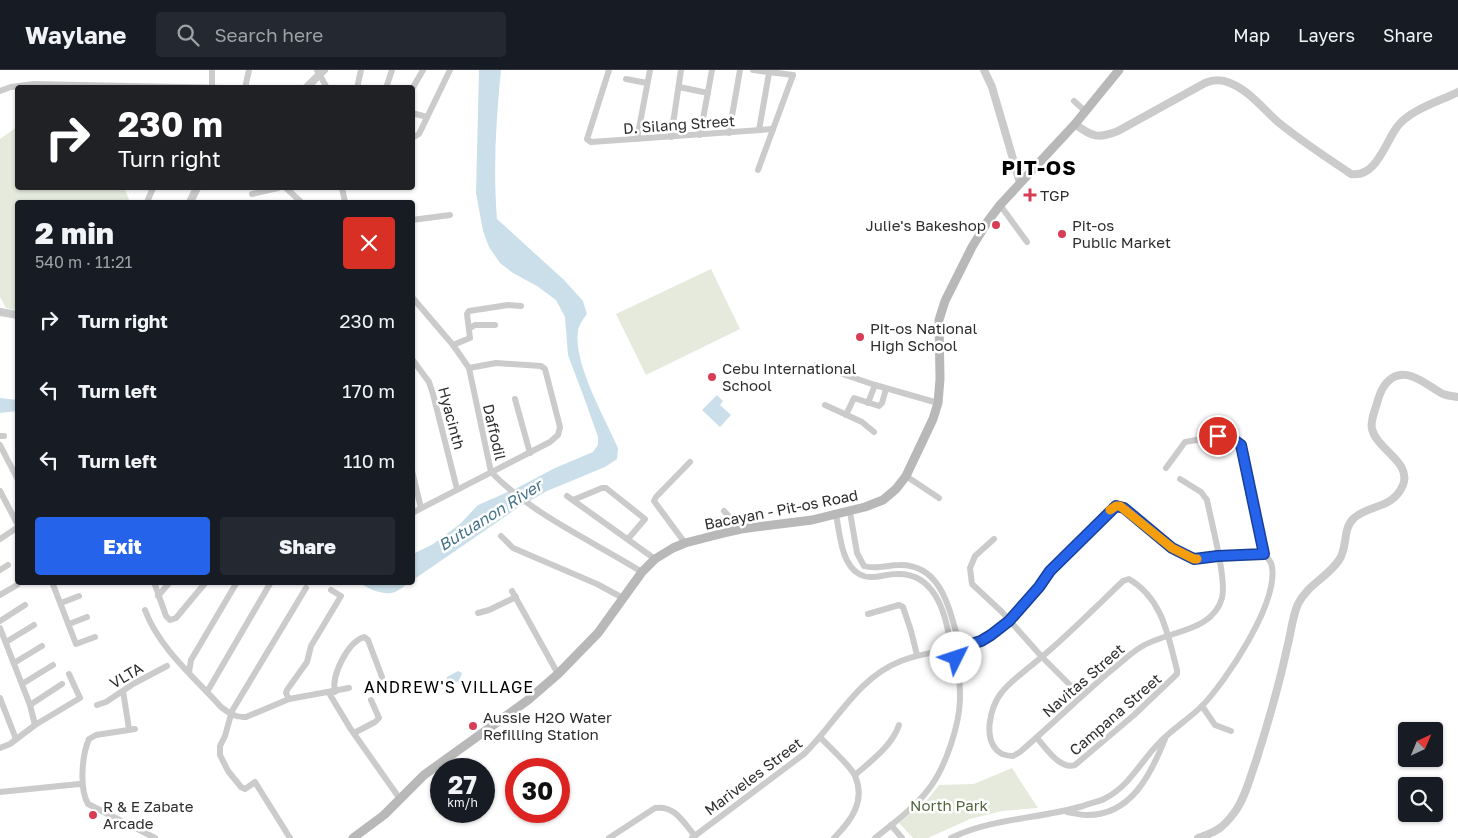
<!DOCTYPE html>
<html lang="en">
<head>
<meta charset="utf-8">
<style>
	body { margin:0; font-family:"Golos Text",sans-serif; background:#242831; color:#f1f3f6; height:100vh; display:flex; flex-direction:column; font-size:19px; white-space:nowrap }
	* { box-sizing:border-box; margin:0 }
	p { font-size:16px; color:#9ea1a6 }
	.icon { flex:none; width:28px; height:28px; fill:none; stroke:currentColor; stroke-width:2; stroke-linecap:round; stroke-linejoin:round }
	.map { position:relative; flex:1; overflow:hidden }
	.details { position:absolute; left:15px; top:130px; width:400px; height:385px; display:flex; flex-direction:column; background:#171b24; border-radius:5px; box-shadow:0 1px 4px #0004 }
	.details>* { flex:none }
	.hud { position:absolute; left:15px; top:15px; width:400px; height:105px; border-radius:5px; box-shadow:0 1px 4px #0004; background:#202124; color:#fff; overflow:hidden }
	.needle { width:32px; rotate:44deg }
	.tools { position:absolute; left:1398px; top:652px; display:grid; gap:10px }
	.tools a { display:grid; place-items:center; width:45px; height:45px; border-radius:5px; background:#171b24; box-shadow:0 1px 4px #0004; font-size:25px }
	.speed { position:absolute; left:430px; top:688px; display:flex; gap:10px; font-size:25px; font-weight:700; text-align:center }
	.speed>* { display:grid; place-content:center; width:65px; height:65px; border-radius:50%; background:#171b24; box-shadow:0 1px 4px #0004; line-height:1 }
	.speed small { font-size:12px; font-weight:400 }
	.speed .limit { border:8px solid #d22; background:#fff; color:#111 }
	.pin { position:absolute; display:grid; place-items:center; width:42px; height:42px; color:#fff; margin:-21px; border:2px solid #fff; border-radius:50%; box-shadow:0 1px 5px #0007 }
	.me { position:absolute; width:55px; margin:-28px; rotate:49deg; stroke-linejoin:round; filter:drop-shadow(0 0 4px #0008) }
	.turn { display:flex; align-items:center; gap:18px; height:105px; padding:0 20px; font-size:22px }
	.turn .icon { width:65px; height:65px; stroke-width:2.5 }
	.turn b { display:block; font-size:35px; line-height:42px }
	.round { display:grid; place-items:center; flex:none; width:52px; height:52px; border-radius:5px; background:#242831 }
	.headline { display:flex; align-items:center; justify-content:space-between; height:85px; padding:0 20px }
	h1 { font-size:30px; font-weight:800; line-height:38px }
	.button { display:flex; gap:10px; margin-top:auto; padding:10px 20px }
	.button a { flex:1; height:58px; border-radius:5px; background:#2563eb; color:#fff; font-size:20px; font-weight:800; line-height:58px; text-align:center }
	.button a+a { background:#242831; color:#f1f3f6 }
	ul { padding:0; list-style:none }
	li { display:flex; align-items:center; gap:15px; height:70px; padding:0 20px }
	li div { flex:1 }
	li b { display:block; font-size:19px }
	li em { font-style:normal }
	header { display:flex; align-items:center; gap:30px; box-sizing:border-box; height:70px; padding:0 25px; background:#171b24; border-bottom:1px solid #363941 }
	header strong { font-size:24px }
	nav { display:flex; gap:28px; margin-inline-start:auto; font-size:18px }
	.search { width:350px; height:45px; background:#242831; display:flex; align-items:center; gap:12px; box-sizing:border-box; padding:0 18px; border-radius:5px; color:#9ea1a6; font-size:19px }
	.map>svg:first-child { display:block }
</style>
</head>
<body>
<header>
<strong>Waylane</strong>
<div class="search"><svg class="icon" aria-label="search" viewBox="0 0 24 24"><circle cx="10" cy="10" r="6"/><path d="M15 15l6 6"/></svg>Search here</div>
<nav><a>Map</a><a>Layers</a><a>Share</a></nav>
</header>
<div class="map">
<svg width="1458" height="768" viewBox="0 0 1458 768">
	<rect width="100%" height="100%" fill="#fff"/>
	<g fill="#e5eadd">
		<polygon points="17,57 18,118 125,118 125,120 130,132 18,132 17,240 6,238 0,227 0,69"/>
		<polygon points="711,199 740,259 646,305 616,244"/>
		<polygon points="1012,698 1038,738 1002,741 970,749 928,768 913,768 899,753 928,729 939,715 974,714"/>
	</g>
	<g fill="#cadfe9">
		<path d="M479,0H501C496,50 493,99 497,149L564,210L583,231L587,244C583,249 579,255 578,261C573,293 605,348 618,378L617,389L605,397L547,421L519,437L413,510V484L433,474L460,454L478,435L517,418L555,398L593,382L598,375V367L586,333L568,285L565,247L556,230L537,216L513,203L500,193L489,177L483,161L476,123Z"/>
		<polygon points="717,325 723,331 720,335 731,345 720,357 702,340"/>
		<polygon points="0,328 17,330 17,341 0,343"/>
		<path d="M360,513H409C405,515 400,520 395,522C385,526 368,519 360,513Z"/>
		<polygon points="458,601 462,603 459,611 451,614 446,611 447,607"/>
	</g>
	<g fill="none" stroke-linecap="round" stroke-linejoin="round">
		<g stroke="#cbcbcb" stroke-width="6">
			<polyline points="317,0 327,18"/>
			<polyline points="609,0 588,66 587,69 591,72 773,59"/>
			<polyline points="753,0 793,5"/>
			<polyline points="626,9 647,13"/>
			<polyline points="212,17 212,0"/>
			<polyline points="679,17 708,23"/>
			<polyline points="245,18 249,0"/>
			<polyline points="357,18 361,0"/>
			<polyline points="386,18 392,0"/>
			<polyline points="412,19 423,0"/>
			<polyline points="0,21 11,17 34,14 225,18"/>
			<polyline points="1074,31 1085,41"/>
			<polyline points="412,43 427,47"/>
			<polyline points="759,60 769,3"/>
			<polyline points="729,63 740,0"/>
			<polyline points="700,65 712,0"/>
			<polyline points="671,67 681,0"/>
			<polyline points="412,68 419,64 450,0"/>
			<polyline points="637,69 650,0"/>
			<polyline points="758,100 793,5"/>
			<polyline points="286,118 301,132"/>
			<polyline points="342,118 345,132"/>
			<polyline points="252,124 278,118"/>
			<polyline points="147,132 153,118"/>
			<polyline points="1000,135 1027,172"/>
			<polyline points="412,150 450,145"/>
			<path d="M412,227L453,275L469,298L491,402C534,446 591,470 642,502"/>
			<polyline points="470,258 475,255 495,255"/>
			<polyline points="453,275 470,268 467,244 469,241 508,235 521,236"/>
			<polyline points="412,289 429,312 433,324 457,419"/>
			<polyline points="816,295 875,315 938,333"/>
			<polyline points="515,329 530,383"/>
			<polyline points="868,333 875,315"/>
			<polyline points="825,335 862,352 874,362"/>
			<polyline points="846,345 854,328 879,336 882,333 886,319"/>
			<polyline points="0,366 4,366"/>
			<polyline points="0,375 18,410"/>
			<polyline points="1166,398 1185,372 1218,366 1230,367 1241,375 1265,484"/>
			<polyline points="412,401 421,438"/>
			<polyline points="906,406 939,428"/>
			<polyline points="0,421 18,455"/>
			<polyline points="567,426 655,489"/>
			<polyline points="573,430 602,418 606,418 645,449 628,469"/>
			<polyline points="724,441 741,459"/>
			<path d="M850,442L857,483L864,496C877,500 887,495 899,495C941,494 949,538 958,569"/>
			<polyline points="412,443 550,372 558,365 560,357 545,299 541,296 496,293 469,298"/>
			<path d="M836,445C840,463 841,494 859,504C871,511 884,504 896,504C934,502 945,541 950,571"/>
			<polyline points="501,466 513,478 597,514 623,528"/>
			<polyline points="0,469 18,457"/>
			<polyline points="994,469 975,486 970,498 972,514 1002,542 1042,587 1072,617 1087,621"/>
			<polyline points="685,473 654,431 656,427 690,392"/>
			<polyline points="0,500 8,495"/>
			<polyline points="52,512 76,574 95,567"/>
			<polyline points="154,512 166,546 170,550 176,548 206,512"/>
			<polyline points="512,521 558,604"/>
			<polyline points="0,525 17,515"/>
			<polyline points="158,526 170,512"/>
			<polyline points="61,533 79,526"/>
			<path d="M145,540C159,578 194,607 221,637C229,643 236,648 246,647L289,629L349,618"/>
			<polyline points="478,543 489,540 516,527"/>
			<polyline points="868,544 899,535 903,537 911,561 917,585"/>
			<polyline points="0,551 25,535"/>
			<polyline points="69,554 87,547"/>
			<polyline points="0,558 30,635 35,655"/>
			<circle cx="956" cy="579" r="10"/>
			<polyline points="6,572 34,555"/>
			<polyline points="14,593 42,576"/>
			<polyline points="189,602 191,590 237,512"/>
			<polyline points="22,614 53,595"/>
			<polyline points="123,621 129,659"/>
			<polyline points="207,622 271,512"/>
			<path d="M335,622C331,605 348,572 364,567L368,570L382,607"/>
			<polyline points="329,623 350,658 400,729"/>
			<polyline points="0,628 16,669"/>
			<polyline points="289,629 286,623 287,620 307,592 311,576 341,526 331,520"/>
			<polyline points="30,635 62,614"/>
			<polyline points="97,635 106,632 133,614 167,596"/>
			<polyline points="1202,636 1215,655 1231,661"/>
			<path d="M135,659L96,665L89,669C82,685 79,718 88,734L155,768"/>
			<polyline points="354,663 375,652 379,648 371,630"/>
			<path d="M821,668C829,677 851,696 855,706C866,731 851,751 834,768"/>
			<path d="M1037,668C1046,678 1060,700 1075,695L1134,645L1177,604V600C1168,566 1163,529 1129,509L1123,511C1099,534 1076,557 1051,579C1037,592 1013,608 1002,622C990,636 981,672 1002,684C1005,685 1009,686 1013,686L1020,682C1050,656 1078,629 1108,603C1119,595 1129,584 1141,577C1168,560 1212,563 1222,528C1227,510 1211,451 1207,430L1201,422L1180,409"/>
			<polyline points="0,678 10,674 35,655 80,628 69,604"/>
			<path d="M855,705C871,691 892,676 899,655"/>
			<polyline points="0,722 79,714 82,715"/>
			<path d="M1067,742C1073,743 1080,745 1086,745C1131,746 1151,704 1165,669"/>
			<polyline points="891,755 902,768"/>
			<polyline points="290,768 255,712 245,719 241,717 228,701 220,685 220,676 225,666 232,641 306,518"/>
			<path d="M609,768L655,738C675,735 683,752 695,766"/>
			<path d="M692,768L804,684C836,653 857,608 901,591C915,585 931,583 946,580"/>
			<path d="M875,768C894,753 917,736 931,716C946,695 959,656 960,630C960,616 959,602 959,588"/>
			<path d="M951,768C992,748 1039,749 1083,736C1090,733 1098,732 1104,729C1130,716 1140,692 1159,673C1172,659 1189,649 1202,636C1227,610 1278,533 1272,497C1272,492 1267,488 1265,484L1218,486L1194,489L1172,478L1124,438L1116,436L1050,501L1039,517L1009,551L991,565L965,576"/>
		</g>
		<g stroke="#cbcbcb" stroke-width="8">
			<polyline points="984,0 992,17 1020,113"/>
			<polyline points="306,18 324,0"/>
			<path d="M1075,54C1092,67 1098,69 1118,61L1205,13C1214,9 1221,9 1230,13C1250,21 1263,39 1278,52C1301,71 1326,87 1351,104C1376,108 1385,73 1397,57C1409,40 1440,31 1458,22"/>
			<polyline points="190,132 197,118"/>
			<polyline points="0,242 18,245"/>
			<path d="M1198,768C1216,762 1223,758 1234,743C1245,729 1250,707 1256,691C1268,653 1279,616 1287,578C1291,564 1292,547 1298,534C1308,514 1328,507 1339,490C1348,478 1342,459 1354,448C1370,434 1393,439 1403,415C1412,392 1377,380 1372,359C1370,351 1375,341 1377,333C1380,323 1383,314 1392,308C1409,297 1429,317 1443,324C1448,326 1453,326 1458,327"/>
		</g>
		<polyline stroke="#b8b8b8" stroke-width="9" points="353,768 384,745 424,705 528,630 558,604 598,563 642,502 655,489 673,478 685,473 724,463 741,459 812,450 865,437 883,430 896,419 906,406 933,349 938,333 940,309 939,250 945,231 972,177 988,151 1000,135 1075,54 1119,0"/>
	</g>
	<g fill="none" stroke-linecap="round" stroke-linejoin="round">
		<g stroke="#184099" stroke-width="12">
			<polyline id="route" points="956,588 964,583 965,576 981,571 991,565 1009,551 1039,517 1050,501 1116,436 1124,438 1172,478 1194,489 1218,486 1264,484 1241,375 1230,367 1218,366"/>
		</g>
		<use href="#route" stroke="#2563eb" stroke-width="9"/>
		<polyline stroke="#f59e0b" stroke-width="9" points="1110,440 1116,436 1120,436 1172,478 1194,489 1197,489"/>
	</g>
	<g fill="#d73e55" stroke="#fff" stroke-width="2">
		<path d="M1027.5 117.5h5v5h5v5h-5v5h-5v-5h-5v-5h5z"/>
		<circle cx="996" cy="155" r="5"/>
		<circle cx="1062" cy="164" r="5"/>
		<circle cx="860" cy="267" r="5"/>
		<circle cx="712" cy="307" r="5"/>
		<circle cx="473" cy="656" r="5"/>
		<circle cx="93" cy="745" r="5"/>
	</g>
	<g text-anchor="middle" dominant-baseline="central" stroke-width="5" stroke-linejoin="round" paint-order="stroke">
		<g font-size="15" fill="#2e2e2e" stroke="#fff">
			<text transform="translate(679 54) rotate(-4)">D. Silang Street</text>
			<text transform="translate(452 348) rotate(75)">Hyacinth</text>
			<text transform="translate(495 362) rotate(77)">Daffodil</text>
			<text transform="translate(781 439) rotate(-11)">Bacayan - Pit-os Road</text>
			<text transform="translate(126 605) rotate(-31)">VLTA</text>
			<text transform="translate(1083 610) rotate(-41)">Navitas Street</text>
			<text transform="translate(1115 644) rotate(-41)">Campana Street</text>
			<text transform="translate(753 706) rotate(-37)">Mariveles Street</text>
		</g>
		<g font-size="15" fill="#2e2e2e" stroke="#fff" text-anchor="start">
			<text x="1040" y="125">TGP</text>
			<text x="986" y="155" text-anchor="end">Julie's Bakeshop</text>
			<text x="1072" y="155">Pit-os<tspan x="1072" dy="17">Public Market</tspan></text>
			<text x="870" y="258">Pit-os National<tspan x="870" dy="17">High School</tspan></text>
			<text x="722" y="298">Cebu International<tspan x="722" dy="17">School</tspan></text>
			<text x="483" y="647">Aussie H2O Water<tspan x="483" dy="17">Refilling Station</tspan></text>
			<text x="103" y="736">R &amp; E Zabate<tspan x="103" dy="17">Arcade</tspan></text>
		</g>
		<g font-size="15" fill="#54663f" stroke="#fff">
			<text x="949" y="735">North Park</text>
		</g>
		<g font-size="16" font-style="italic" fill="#437389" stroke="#fff">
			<text transform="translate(490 445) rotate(-32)">Butuanon River</text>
		</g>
		<g font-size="16" letter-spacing="1" fill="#000" stroke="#fff">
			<text x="449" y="617">ANDREW'S VILLAGE</text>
		</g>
		<g font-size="20" font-weight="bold" letter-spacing="1" fill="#000" stroke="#fff">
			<text x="1039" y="97">PIT-OS</text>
		</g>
	</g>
</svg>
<div class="tools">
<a><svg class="needle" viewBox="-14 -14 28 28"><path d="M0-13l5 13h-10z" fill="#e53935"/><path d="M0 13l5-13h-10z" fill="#9ea1a6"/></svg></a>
<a><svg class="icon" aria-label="search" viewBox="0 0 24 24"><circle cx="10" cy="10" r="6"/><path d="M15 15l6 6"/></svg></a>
</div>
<div class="speed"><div>27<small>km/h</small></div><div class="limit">30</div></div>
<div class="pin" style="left:1218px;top:366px;background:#d93025"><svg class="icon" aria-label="arrive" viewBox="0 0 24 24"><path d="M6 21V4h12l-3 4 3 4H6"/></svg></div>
<svg class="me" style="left:956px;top:588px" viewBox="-20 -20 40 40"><circle r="19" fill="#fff"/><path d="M0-13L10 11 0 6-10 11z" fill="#2563eb"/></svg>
<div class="hud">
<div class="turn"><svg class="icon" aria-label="right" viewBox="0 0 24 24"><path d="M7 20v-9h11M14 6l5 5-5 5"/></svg><div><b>230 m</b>Turn right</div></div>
</div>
<section class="details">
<div class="headline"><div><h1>2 min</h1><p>540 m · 11:21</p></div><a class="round" style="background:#d93025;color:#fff"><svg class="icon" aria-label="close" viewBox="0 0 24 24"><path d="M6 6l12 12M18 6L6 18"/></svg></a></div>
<ul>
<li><svg class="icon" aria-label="right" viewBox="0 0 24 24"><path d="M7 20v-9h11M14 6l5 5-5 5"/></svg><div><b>Turn right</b></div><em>230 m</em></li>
<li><svg class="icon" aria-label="left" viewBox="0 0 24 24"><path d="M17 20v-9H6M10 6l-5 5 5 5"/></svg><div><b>Turn left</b></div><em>170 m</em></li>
<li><svg class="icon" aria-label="left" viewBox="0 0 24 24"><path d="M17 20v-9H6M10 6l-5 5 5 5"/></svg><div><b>Turn left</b></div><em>110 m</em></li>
</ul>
<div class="button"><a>Exit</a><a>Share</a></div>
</section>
</div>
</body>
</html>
